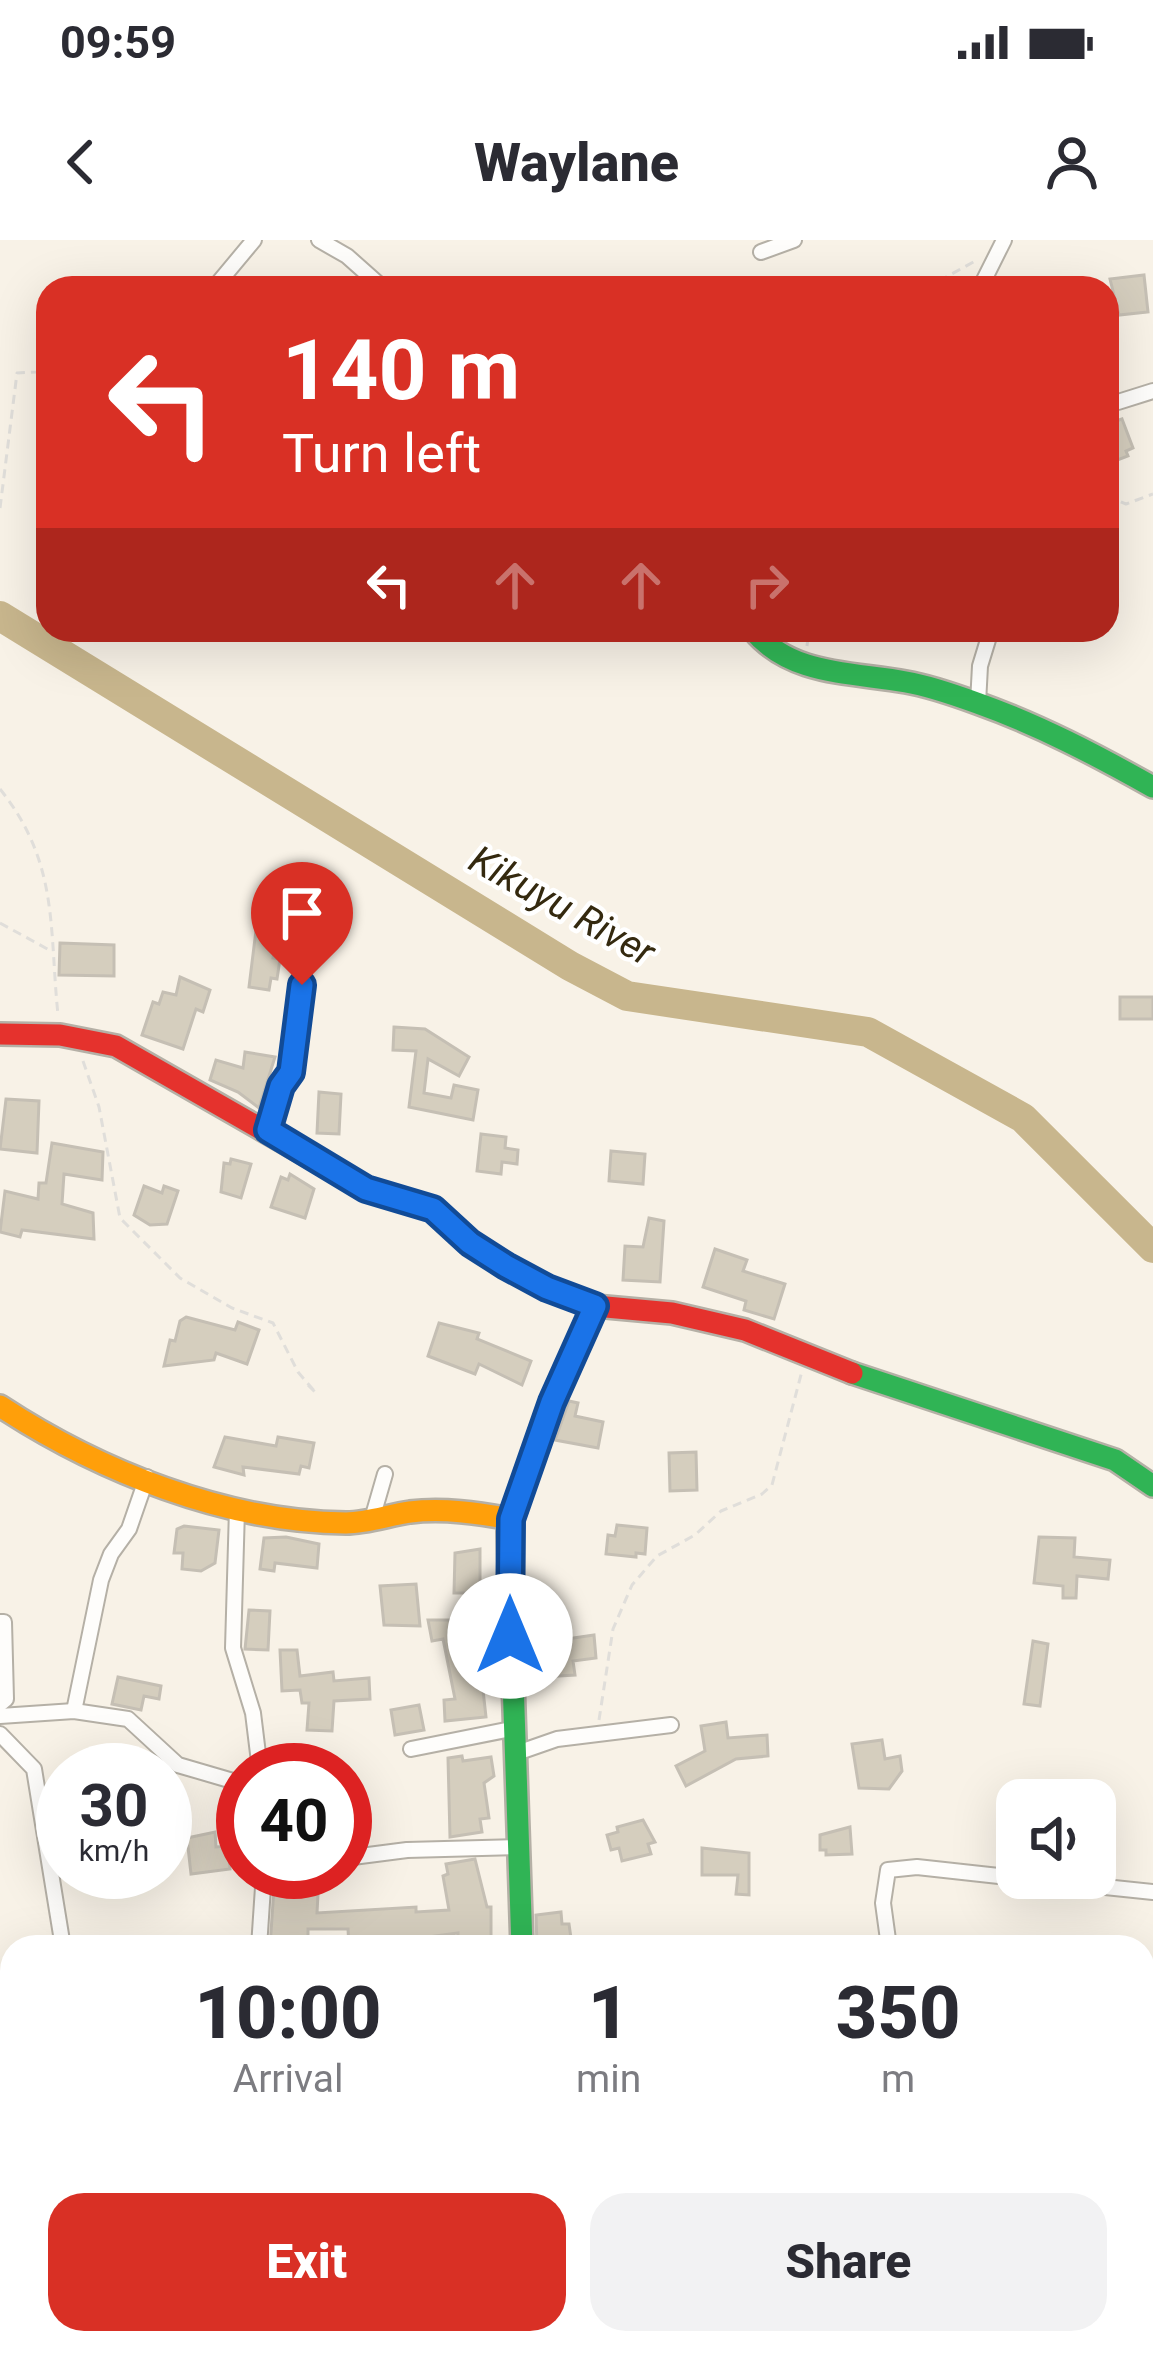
<!DOCTYPE html>
<html lang="en">
<head>
<meta charset="utf-8">
<style>
	body { margin:0; font-family:Roboto,sans-serif; background:#f2f2f3; color:#2b2b33; height:100vh; display:flex; flex-direction:column; font-size:45px; white-space:nowrap }
	* { box-sizing:border-box; margin:0 }
	p { font-size:39px; color:#7c7c81 }
	.icon { flex:none; width:66px; height:66px; fill:none; stroke:currentColor; stroke-width:2; stroke-linecap:round; stroke-linejoin:round }
	.map { position:relative; flex:1; overflow:hidden }
	.sheet { position:absolute; left:0px; top:1695px; width:1155px; height:420px; display:flex; flex-direction:column; background:#fff; border-radius:36px 36px 0 0; box-shadow:0 12px 48px #0002 }
	.sheet>* { flex:none }
	.hud { position:absolute; left:36px; top:36px; width:1083px; height:366px; border-radius:36px; box-shadow:0 12px 48px #0002; background:#d93025; color:#fff; overflow:hidden }
	.tools { position:absolute; left:996px; top:1539px; display:grid; gap:24px }
	.tools a { display:grid; place-items:center; width:120px; height:120px; border-radius:24px; background:#fff; box-shadow:0 12px 48px #0002; font-size:60px }
	.speed { position:absolute; left:36px; top:1503px; display:flex; gap:24px; font-size:60px; font-weight:700; text-align:center }
	.speed>* { display:grid; place-content:center; width:156px; height:156px; border-radius:50%; background:#fff; box-shadow:0 12px 48px #0002; line-height:1 }
	.speed small { font-size:30px; font-weight:400 }
	.speed .limit { border:18px solid #d22; background:#fff; color:#111 }
	.pin { position:absolute; display:grid; place-items:center; width:102px; height:102px; color:#fff; margin:-123px -51px; border-radius:50% 50% 50% 0; rotate:-45deg; box-shadow:0 0 12px #0007 }
	.pin .icon { rotate:45deg }
	.me { position:absolute; width:132px; margin:-66px; rotate:0deg; stroke-linejoin:round; filter:drop-shadow(0 0 9px #0008) }
	.turn { display:flex; align-items:center; gap:42px; height:252px; padding:0 48px; font-size:54px }
	.turn .icon { width:156px; height:156px; stroke-width:2.5 }
	.turn b { display:block; font-size:84px; line-height:102px }
	.lanes { display:flex; align-items:center; height:114px; padding:0 48px; background:#0003; justify-content:center; gap:60px; direction:ltr }
	.lanes .off { opacity:.35 }
	.eta { display:flex; justify-content:space-evenly; align-items:center; height:204px; text-align:center }
	.eta b { font-size:72px; font-weight:800; line-height:84px }
	.button { display:flex; gap:24px; margin-top:auto; padding:24px 48px }
	.button a { flex:1; height:138px; border-radius:36px; background:#d93025; color:#fff; font-size:48px; font-weight:800; line-height:138px; text-align:center }
	.button a+a { background:#f2f2f3; color:#2b2b33 }
	.status { display:flex; justify-content:space-between; align-items:center; height:84px; padding:0 60px; background:#fff; direction:ltr }
	.status svg { height:33px; fill:currentColor }
	header { display:flex; justify-content:space-between; align-items:center; height:156px; padding:0 48px; background:#fff; font-size:54px; font-weight:800 }
	.map>svg:first-child { display:block }
</style>
</head>
<body>
<div class="status"><b>09:59</b><svg viewBox="0 0 49 12"><path d="M0 12V9h3v3zM5 12V6h3v6zM10 12V3h3v9zM15 12V0h3v12zM26 1h20v11H26zM47 4h2v5h-2z"/></svg></div>
<header><svg class="icon" aria-label="back" viewBox="0 0 24 24"><path d="M15 5l-7 7 7 7"/></svg>Waylane<svg class="icon" aria-label="person" viewBox="0 0 24 24"><circle cx="12" cy="8" r="4"/><path d="M4 21q1-7 8-7t8 7"/></svg></header>
<div class="map">
<svg width="1153" height="2115" viewBox="0 0 1153 2115">
	<rect width="100%" height="100%" fill="#f8f2e7"/>
	<g fill="none" stroke-linecap="round" stroke-linejoin="round">
		<polyline stroke="#c8b68d" stroke-width="30" points="0,376 570,726 627,756 868,792 1023,878 1153,1008"/>
	</g>
	<g fill="#d5cebe" stroke="#c5bfb4" stroke-width="3">
		<polygon points="1144,35 1148,72 1119,75 1110,39"/>
		<polygon points="1122,179 1133,208 1126,211 1128,216 1107,224 1107,184"/>
		<polygon points="258,674 281,678 273,718 280,719 277,739 271,738 269,750 249,747"/>
		<polygon points="60,703 114,705 114,736 59,735"/>
		<polygon points="180,737 210,750 203,772 196,769 183,809 142,795 153,762 159,764 163,752 176,755"/>
		<rect x="1120" y="757" width="33" height="22"/>
		<polygon points="394,787 425,789 469,817 459,836 428,819 424,853 451,858 454,845 478,850 473,880 409,867 416,811 393,810"/>
		<polygon points="245,812 275,817 259,868 238,852 210,840 216,820 243,828"/>
		<polygon points="319,852 341,854 339,894 317,893"/>
		<polygon points="6,859 39,861 37,913 0,909"/>
		<polygon points="481,894 506,897 505,908 518,910 517,924 502,922 501,934 477,931"/>
		<polygon points="52,903 103,912 102,940 64,934 62,964 93,973 94,999 22,990 20,997 0,992 5,951 38,959 39,943 46,943"/>
		<polygon points="611,911 645,914 643,944 609,941"/>
		<polygon points="231,919 251,924 241,958 221,952 224,923 230,924"/>
		<polygon points="290,934 314,949 305,978 271,967 281,937 288,940"/>
		<polygon points="144,946 162,953 164,946 178,951 167,984 150,985 134,975"/>
		<polygon points="649,978 664,981 660,1042 623,1040 625,1006 643,1007"/>
		<polygon points="715,1009 747,1020 743,1031 785,1044 774,1079 744,1070 746,1061 703,1047"/>
		<polygon points="186,1077 235,1090 238,1082 259,1090 247,1124 216,1113 214,1120 164,1126 170,1100 175,1101 180,1081"/>
		<polygon points="439,1083 479,1093 477,1099 531,1121 522,1145 479,1124 475,1134 428,1116"/>
		<polygon points="569,1161 578,1163 575,1176 603,1182 598,1208 555,1200"/>
		<polygon points="225,1197 276,1206 278,1197 314,1203 309,1228 301,1226 299,1234 243,1227 244,1235 214,1227"/>
		<polygon points="696,1212 697,1250 670,1251 669,1213"/>
		<polygon points="617,1285 647,1288 645,1314 636,1313 636,1317 606,1314 608,1295 615,1296"/>
		<polygon points="184,1286 219,1290 215,1323 201,1331 182,1329 183,1313 174,1313 177,1289"/>
		<polygon points="286,1297 319,1304 317,1328 275,1323 274,1331 260,1329 264,1298"/>
		<polygon points="1039,1297 1075,1298 1074,1317 1110,1320 1108,1339 1077,1336 1076,1358 1063,1358 1063,1346 1034,1343"/>
		<polygon points="480,1309 480,1353 454,1353 455,1313"/>
		<polygon points="416,1344 420,1386 384,1385 380,1346"/>
		<polygon points="249,1370 270,1371 268,1410 245,1409"/>
		<polygon points="428,1380 489,1380 489,1402 481,1402 488,1440 482,1441 486,1477 445,1481 444,1460 455,1459 443,1399 432,1401"/>
		<polygon points="529,1381 561,1383 560,1400 594,1395 596,1418 573,1421 575,1435 542,1437 535,1403 528,1403"/>
		<polygon points="1033,1401 1048,1404 1040,1466 1024,1464"/>
		<polygon points="280,1410 297,1410 300,1436 333,1432 334,1441 369,1438 370,1459 334,1461 332,1491 307,1490 309,1463 302,1463 300,1450 282,1451"/>
		<polygon points="118,1437 161,1446 159,1459 144,1456 141,1470 112,1464"/>
		<polygon points="419,1465 424,1490 395,1495 391,1470"/>
		<polygon points="726,1482 728,1498 767,1495 768,1516 736,1519 686,1546 676,1526 705,1511 701,1486"/>
		<polygon points="882,1500 885,1519 900,1516 902,1531 889,1549 859,1548 852,1504"/>
		<polygon points="462,1516 463,1521 491,1517 494,1536 484,1543 489,1578 480,1579 482,1592 450,1597 448,1518"/>
		<polygon points="643,1580 655,1602 648,1604 651,1614 622,1621 619,1608 611,1610 607,1595 618,1592 617,1587"/>
		<polygon points="850,1587 852,1614 826,1615 826,1610 820,1610 820,1595"/>
		<polygon points="215,1592 216,1607 228,1606 230,1629 191,1634 187,1598"/>
		<polygon points="702,1608 749,1613 749,1655 736,1654 738,1635 702,1635"/>
		<polygon points="475,1619 487,1667 491,1667 491,1707 458,1707 458,1693 390,1702 390,1707 349,1707 348,1689 308,1689 308,1707 270,1707 275,1633 319,1635 317,1673 416,1667 416,1672 449,1670 443,1636 448,1634 446,1624"/>
		<polygon points="561,1672 562,1684 569,1684 572,1705 537,1707 536,1675"/>
	</g>
	<g fill="none" stroke-linecap="round" stroke-linejoin="round">
		<g stroke="#b5b0a6" stroke-width="18">
			<g id="street">
				<polyline points="319,0 347,16 383,48"/>
				<polyline points="761,12 794,0"/>
				<polyline points="214,48 254,0"/>
				<polyline points="980,48 1004,0"/>
				<polyline points="1118,162 1153,151"/>
				<polyline points="978,463 980,426 991,390"/>
				<polyline points="268,890 281,846 291,832 306,703"/>
				<polyline points="237,1269 233,1408 253,1473 260,1530"/>
				<polyline points="372,1279 385,1234"/>
				<polyline points="0,1382 4,1382 6,1459 0,1464"/>
				<polyline points="74,1471 101,1340 111,1314 129,1289 147,1237"/>
				<polyline points="0,1476 74,1471 128,1479 178,1525 243,1544"/>
				<polyline points="0,1494 34,1529 63,1707"/>
				<polyline points="411,1509 511,1489"/>
				<polyline points="514,1514 557,1499 671,1485"/>
				<polyline points="345,1618 407,1610 519,1607"/>
				<polyline points="1019,1638 1153,1652"/>
				<polyline points="259,1707 264,1632"/>
				<polyline points="889,1707 883,1663 888,1630 917,1627 1017,1638"/>
				<polyline points="0,1778 12,1775"/>
				<polyline points="0,1969 12,2014"/>
				<polyline points="1143,2044 1153,2037"/>
				<polyline points="37,2103 41,2115"/>
				<polyline points="307,2103 309,2115"/>
				<polyline points="520,2103 522,2115"/>
				<polyline points="930,2103 931,2115"/>
				<polyline points="1116,2103 1123,2115"/>
			</g>
		</g>
		<g stroke="#b5b0a6" stroke-width="26">
			<g id="fast">
				<path d="M753,390C791,436 852,432 906,442C930,446 955,455 977,463C1039,485 1096,515 1153,547"/>
				<polyline points="852,1133 1115,1220 1153,1246"/>
				<polyline points="522,1707 508,1292 552,1162 595,1066"/>
			</g>
		</g>
		<g stroke="#b5b0a6" stroke-width="26">
			<path id="slow" d="M0,1166C99,1231 226,1282 346,1283C368,1283 389,1275 410,1272C444,1268 477,1273 511,1279"/>
		</g>
		<g stroke="#b5b0a6" stroke-width="26">
			<polyline id="jam" points="0,794 60,795 116,806 366,949 433,969 470,1003 547,1049 595,1066 672,1073 745,1090 852,1133"/>
		</g>
		<g stroke="#e0deda" stroke-width="3" stroke-dasharray="9 6" stroke-linecap="butt">
			<polyline points="926,48 977,20"/>
			<polyline points="1107,256 1126,264 1153,254"/>
			<polyline points="0,268 17,133 37,132 48,108"/>
			<polyline points="807,406 809,390"/>
			<path d="M0,549C59,623 49,687 58,775"/>
			<polyline points="0,683 51,711"/>
			<polyline points="83,821 99,867 120,978 180,1038 232,1068 273,1083 298,1132 316,1153 306,1143"/>
			<polyline points="599,1480 613,1389 632,1345 657,1316 695,1295 721,1271 762,1254 772,1245 802,1131"/>
		</g>
		<use href="#street" stroke="#fefdfb" stroke-width="14"/>
		<use href="#fast" stroke="#30b455" stroke-width="21"/>
		<use href="#slow" stroke="#ff9f0a" stroke-width="21"/>
		<use href="#jam" stroke="#e5322d" stroke-width="21"/>
	</g>
	<g fill="none" stroke-linecap="round" stroke-linejoin="round">
		<g stroke="#114b97" stroke-width="30">
			<polyline id="route" points="302,745 291,832 281,846 268,890 366,949 433,969 470,1003 506,1026 547,1048 595,1066 552,1162 511,1279 510,1396"/>
		</g>
		<use href="#route" stroke="#1a73e8" stroke-width="21"/>
	</g>
	<g text-anchor="middle" dominant-baseline="central" stroke-width="9" stroke-linejoin="round" paint-order="stroke">
		<g font-size="39" font-style="italic" fill="#34290f" stroke="#fff">
			<text transform="translate(562 666) rotate(29)">Kikuyu River</text>
		</g>
	</g>
</svg>
<div class="tools">
<a><svg class="icon" aria-label="sound" viewBox="0 0 24 24"><path d="M4 9h4l5-4v14l-5-4H4zM17 9q2 3 0 6"/></svg></a>
</div>
<div class="speed"><div>30<small>km/h</small></div><div class="limit">40</div></div>
<div class="pin" style="left:302px;top:745px;background:#d93025"><svg class="icon" aria-label="arrive" viewBox="0 0 24 24"><path d="M6 21V4h12l-3 4 3 4H6"/></svg></div>
<svg class="me" style="left:510px;top:1396px" viewBox="-20 -20 40 40"><circle r="19" fill="#fff"/><path d="M0-13L10 11 0 6-10 11z" fill="#1a73e8"/></svg>
<div class="hud">
<div class="turn"><svg class="icon" aria-label="left" viewBox="0 0 24 24"><path d="M17 20v-9H6M10 6l-5 5 5 5"/></svg><div><b>140 m</b>Turn left</div></div>
<div class="lanes"><svg class="icon" aria-label="left" viewBox="0 0 24 24"><path d="M17 20v-9H6M10 6l-5 5 5 5"/></svg><svg class="icon off" aria-label="ahead" viewBox="0 0 24 24"><path d="M12 20V5M6 11l6-6 6 6"/></svg><svg class="icon off" aria-label="ahead" viewBox="0 0 24 24"><path d="M12 20V5M6 11l6-6 6 6"/></svg><svg class="icon off" aria-label="right" viewBox="0 0 24 24"><path d="M7 20v-9h11M14 6l5 5-5 5"/></svg></div>
</div>
<section class="sheet">
<div class="eta">
<div><b>10:00</b><p>Arrival</p></div>
<div><b>1</b><p>min</p></div>
<div><b>350</b><p>m</p></div>
</div>
<div class="button"><a>Exit</a><a>Share</a></div>
</section>
</div>
</body>
</html>
